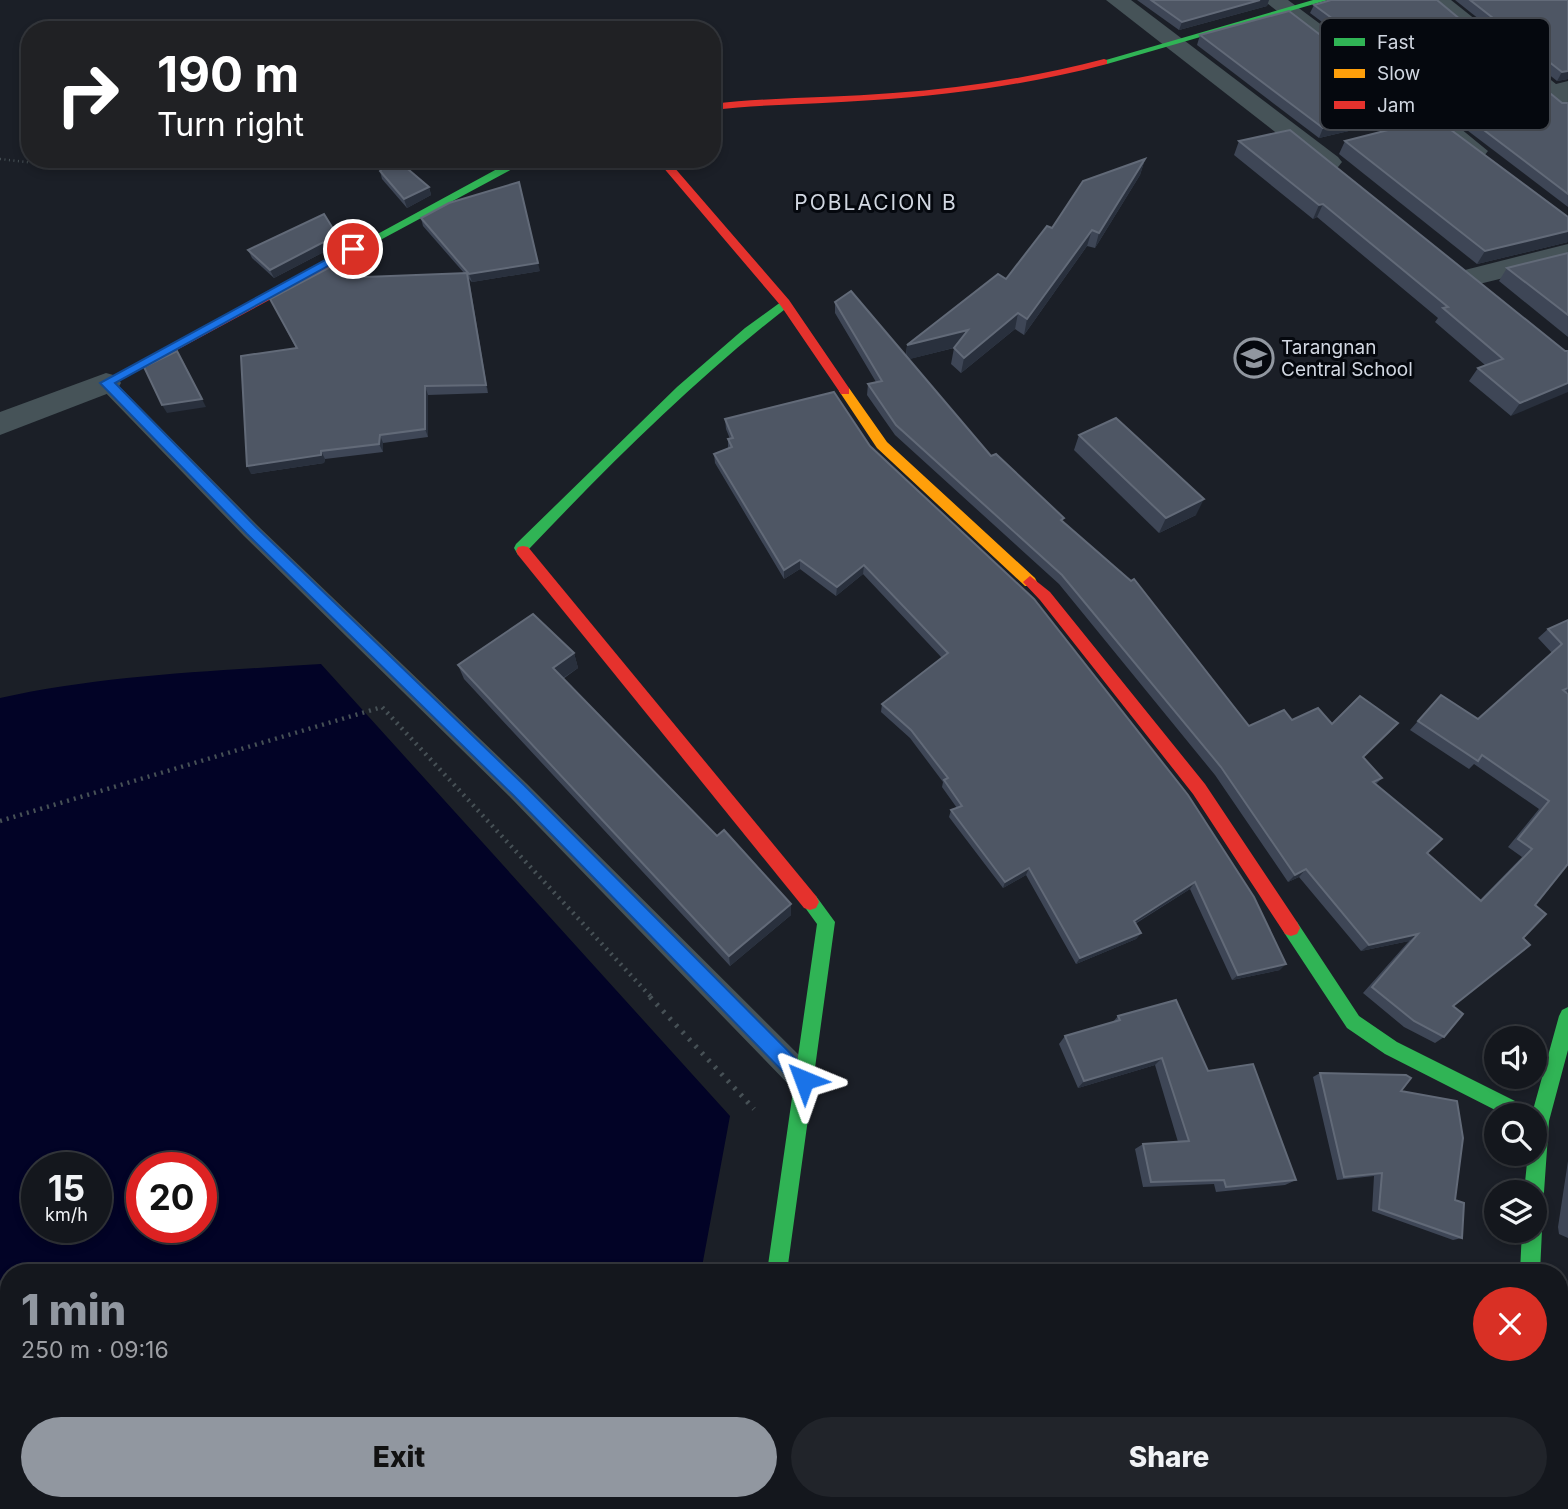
<!DOCTYPE html>
<html lang="en">
<head>
<meta charset="utf-8">
<style>
	body { margin:0; font-family:Inter,sans-serif; background:#21242a; color:#f1f3f6; height:100vh; display:flex; flex-direction:column; font-size:26px; white-space:nowrap }
	* { box-sizing:border-box; margin:0 }
	p { font-size:23px; color:#9d9fa4 }
	.icon { flex:none; width:38px; height:38px; fill:none; stroke:currentColor; stroke-width:2; stroke-linecap:round; stroke-linejoin:round }
	.map { position:relative; flex:1; overflow:hidden }
	.panel { position:absolute; left:0px; top:1264px; width:1568px; height:247px; display:flex; flex-direction:column; background:#14171d; border-radius:28px 28px 0 0; box-shadow:0 4px 10px #0003,0 0 0 2px #33363b }
	.panel>* { flex:none }
	.hud { position:absolute; left:21px; top:21px; width:700px; height:147px; border-radius:28px; box-shadow:0 4px 10px #0003,0 0 0 2px #33363b; background:#202124; color:#fff; overflow:hidden }
	.controls { position:absolute; left:1484px; top:1026px; display:grid; gap:14px }
	.controls a { display:grid; place-items:center; width:63px; height:63px; border-radius:50%; background:#14171d; box-shadow:0 4px 10px #0003,0 0 0 2px #33363b; font-size:35px }
	.speed { position:absolute; left:21px; top:1152px; display:flex; gap:14px; font-size:35px; font-weight:700; text-align:center }
	.speed>* { display:grid; place-content:center; width:91px; height:91px; border-radius:50%; background:#14171d; box-shadow:0 4px 10px #0003,0 0 0 2px #33363b; line-height:1 }
	.speed small { font-size:18px; font-weight:400 }
	.speed .limit { border:10px solid #d22; background:#fff; color:#111 }
	.pin { position:absolute; display:grid; place-items:center; width:60px; height:60px; color:#fff; margin:-30px; border:4px solid #fff; border-radius:50%; box-shadow:0 2px 7px #0007 }
	.me { position:absolute; width:77px; margin:-38px; rotate:316deg; stroke-linejoin:round; filter:drop-shadow(0 0 5px #0008) }
	.turn { display:flex; align-items:center; gap:24px; height:147px; padding:0 21px; font-size:32px }
	.turn .icon { width:91px; height:91px; stroke-width:2.5 }
	.turn b { display:block; font-size:49px; line-height:60px }
	.round { display:grid; place-items:center; flex:none; width:74px; height:74px; border-radius:37px; background:#21242a }
	.summary { display:flex; align-items:center; justify-content:space-between; height:119px; padding:0 21px }
	h1 { font-size:42px; font-weight:800; line-height:52px; color:#9197a0 }
	.cta { display:flex; gap:14px; margin-top:auto; padding:14px 21px }
	.cta a { flex:1; height:80px; border-radius:42px; background:#9197a0; color:#111; font-size:28px; font-weight:800; line-height:80px; text-align:center }
	.cta a+a { background:#21242a; color:#f1f3f6 }
	.map>svg:first-child { display:block }
</style>
</head>
<body>
<div class="map">
<svg width="1568" height="1509" viewBox="0 0 1568 1509">
	<rect width="100%" height="100%" fill="#1b1f27"/>
	<path fill="#020326" fill-rule="evenodd" d="M321,664L730,1116L701,1272H9V1502H670L669,1509H0V698C104,675 215,671 321,664ZM37,1167H96V1227H37ZM142,1167H201V1227H142Z"/>
	<g fill="none" stroke-linecap="round" stroke-linejoin="round">
		<g stroke="#475156" stroke-width="2.5" stroke-dasharray="1 3.5" stroke-linecap="butt">
			<polyline points="0,159 52,165 114,159"/>
			<polyline points="293,159 325,164 346,159"/>
		</g>
		<polyline stroke="#475156" stroke-width="4.5" stroke-dasharray="2 5" stroke-linecap="butt" points="0,821 382,707 652,998"/>
		<polyline stroke="#475156" stroke-width="5" stroke-dasharray="2.5 7" stroke-linecap="butt" points="650,997 754,1109"/>
		<polygon fill="#465358" fill-rule="evenodd" points="106,377 112,379 258,526 526,783 814,1070 817,1080 814,1090 804,1093 794,1090 510,797 244,536 100,387 97,383 100,379"/>
		<g fill="#465358" fill-rule="evenodd">
			<polygon points="1106,0 1131,0 1338,157 1342,162 1338,167 1320,167"/>
			<polygon points="1263,0 1288,0 1440,113 1533,89 1426,0 1451,0 1556,84 1568,81 1568,111 1557,109 1547,101 1455,124 1488,151 1484,156 1466,156 1431,130 1417,134 1408,131 1404,126 1408,121 1416,119"/>
			<polygon points="1568,244 1568,262 1471,286 1461,283 1457,277 1461,271"/>
			<polygon points="106,373 117,376 121,383 117,390 0,435 0,412"/>
		</g>
		<g fill="#30b455" fill-rule="evenodd">
			<polygon points="1313,0 1328,0 1107,64 1099,62"/>
			<polygon points="520,159 537,159 516,167 371,245 361,243 508,163"/>
			<path d="M785,299L789,300V306C695,379 611,463 529,549L528,555H518L514,548L516,544L677,387L745,328Z"/>
			<polygon points="810,894 816,896 835,922 787,1272 767,1272 817,924 801,902 804,896"/>
			<polygon points="1291,920 1297,922 1359,1016 1397,1042 1533,1110 1559,1016 1562,1010 1568,1007 1568,1050 1549,1121 1544,1192 1541,1199 1535,1201 1535,1192 1524,1192 1528,1153 1535,1153 1535,1115 1505,1115 1385,1054 1347,1028 1285,934 1282,928 1285,922"/>
			<polygon points="1535,1221 1539,1223 1542,1230 1540,1272 1520,1272 1522,1230 1535,1230"/>
			<polygon points="735,1502 757,1502 756,1509 734,1509"/>
		</g>
		<polygon fill="#ff9f0a" fill-rule="evenodd" points="845,387 849,388 887,442 1035,578 1037,582 1035,586 1025,586 877,448 839,391"/>
		<g fill="#e5322d" fill-rule="evenodd">
			<path d="M1104,59L1107,60V64C1031,84 953,95 874,100C820,104 766,104 712,110V104C772,97 833,98 893,93C965,88 1035,77 1104,59Z"/>
			<polygon points="656,159 667,159 789,300 849,388 849,394 841,394 781,306"/>
			<polygon points="367,240 371,241 371,245 110,386 102,386 100,383"/>
			<polygon points="523,546 528,547 816,896 819,902 816,908 810,910 804,908 518,555 516,551 518,547"/>
			<polygon points="1030,576 1050,592 1205,784 1297,922 1300,928 1297,934 1291,936 1285,934 1193,794 1040,600 1023,582"/>
			<polygon points="1504,1502 1526,1502 1524,1509 1502,1509"/>
		</g>
	</g>
	<g fill="#3e4656">
		<polygon points="1137,0 1269,0 1267,6 1179,30"/>
		<polygon points="1455,0 1568,0 1568,79 1557,81"/>
		<polygon points="1314,5 1527,88 1439,109 1310,13"/>
		<polygon points="1200,35 1413,106 1408,117 1319,138 1197,45"/>
		<polygon points="1562,103 1568,103 1568,207 1459,124 1464,115"/>
		<polygon points="1239,141 1565,351 1511,416 1469,381 1478,368 1485,365 1435,322 1438,318 1317,217 1313,219 1234,155"/>
		<polygon points="1345,141 1568,217 1568,242 1477,264 1339,154"/>
		<polygon points="1145,159 1140,175 1095,248 1087,246 1024,335 1015,329 961,373 951,364 954,348 909,359 991,456 1063,522 1249,726 1292,720 1390,732 1363,757 1382,778 1375,785 1427,853 1480,900 1522,857 1508,847 1539,809 1474,764 1469,769 1410,730 1441,695 1478,719 1552,653 1538,638 1548,629 1568,620 1568,692 1566,693 1568,864 1453,1006 1444,1037 1435,1043 1404,1027 1363,993 1409,941 1361,951 1299,877 1288,882 1215,775 1059,584 895,435 867,395 868,384 876,382 835,313 835,302 906,356 907,345 1006,279 1052,228"/>
		<polygon points="380,171 429,187 431,195 407,208 382,179"/>
		<polygon points="421,218 540,271 472,282 469,279 488,393 428,395 428,437 383,443 383,452 325,459 324,463 251,474 296,348 270,299 365,277 464,273 423,226"/>
		<polygon points="341,243 274,278 252,258 248,250"/>
		<polygon points="1568,253 1568,337 1499,281 1507,268"/>
		<polygon points="725,419 870,446 1280,970 1232,980 1190,889 1135,924 1141,933 1136,939 1076,964 1026,875 1003,888 949,817 951,810 957,808 942,787 943,782 910,738 881,712 882,704 942,658 863,574 836,596 800,569 784,579 715,463 714,454 728,448 728,439 730,439 726,429"/>
		<polygon points="1079,435 1196,515 1159,533 1074,450"/>
		<polygon points="574,653 578,668 563,679 717,836 791,904 791,915 730,966 464,679 458,665"/>
		<polygon points="1118,1016 1208,1071 1296,1180 1285,1185 1216,1192 1214,1184 1143,1187 1135,1149 1143,1144 1178,1142 1155,1065 1078,1088 1059,1044 1065,1036 1112,1023"/>
		<polygon points="1320,1073 1401,1091 1455,1200 1462,1238 1453,1240 1372,1211 1374,1176 1337,1180 1313,1077"/>
		<polygon points="1568,1161 1568,1238 1559,1234 1558,1227"/>
		<polygon points="1567,1456 1568,1456 1568,1509 1560,1509"/>
		<polygon points="1040,1502 1114,1502 1123,1509 1037,1509"/>
		<polygon points="1227,1502 1424,1502 1423,1509 1239,1509"/>
	</g>
	<g fill="#29303d">
		<polygon points="1260,0 1269,0 1267,6 1179,30 1182,22"/>
		<polygon points="1568,71 1568,79 1557,81 1562,72"/>
		<polygon points="1532,79 1527,88 1439,109 1443,100"/>
		<polygon points="1413,106 1408,117 1319,138 1323,128"/>
		<polygon points="1145,159 1140,175 1095,248 1099,233"/>
		<polygon points="429,187 431,195 407,208 404,199"/>
		<polygon points="1323,204 1317,217 1313,219 1319,205"/>
		<polygon points="1092,230 1087,246 1024,335 1027,319"/>
		<polygon points="1568,231 1568,242 1477,264 1485,251"/>
		<polygon points="337,235 341,243 274,278 270,270"/>
		<polygon points="538,263 540,271 472,282 469,274"/>
		<polygon points="467,273 469,281 488,393 486,385"/>
		<polygon points="1018,313 1015,329 961,373 964,358"/>
		<polygon points="968,330 965,345 906,360 907,345"/>
		<polygon points="182,359 206,407 167,413 162,405"/>
		<polygon points="1568,383 1568,392 1511,416 1520,403"/>
		<polygon points="425,386 428,395 428,437 425,429"/>
		<polygon points="380,435 383,443 383,452 379,444"/>
		<polygon points="321,451 325,459 324,463 251,474 247,466"/>
		<polygon points="1204,499 1196,515 1159,533 1166,518"/>
		<polygon points="800,560 800,569 784,579 784,570"/>
		<polygon points="864,565 863,574 836,596 837,587"/>
		<polygon points="574,653 578,668 557,682 553,668"/>
		<polygon points="1029,868 1026,875 1003,888 1005,882"/>
		<polygon points="1306,869 1299,877 1288,882 1295,875"/>
		<polygon points="1195,882 1190,889 1129,927 1134,921"/>
		<polygon points="791,904 791,915 730,966 729,956"/>
		<polygon points="1141,933 1136,939 1076,964 1080,958"/>
		<polygon points="1418,934 1409,941 1361,951 1369,945"/>
		<polygon points="1286,964 1280,970 1232,980 1238,975"/>
		<polygon points="1162,1058 1155,1065 1078,1088 1084,1081"/>
	</g>
	<g fill="#4e5664" stroke="#626a78" stroke-width="2">
		<polygon points="1151,0 1260,0 1182,22"/>
		<polygon points="1331,0 1437,0 1532,79 1443,100 1314,5"/>
		<polygon points="1470,0 1568,0 1568,71 1562,72"/>
		<polygon points="1289,11 1413,106 1323,128 1200,35"/>
		<polygon points="1551,94 1562,103 1568,103 1568,194 1464,115"/>
		<polygon points="1435,118 1568,217 1568,231 1485,251 1345,141"/>
		<polygon points="1290,130 1565,351 1568,351 1568,383 1520,403 1478,368 1503,359 1443,308 1448,307 1323,204 1319,205 1239,141"/>
		<polygon points="391,159 396,159 429,187 404,199 380,171"/>
		<polygon points="1145,159 1099,233 1092,230 1027,319 1018,313 964,358 954,348 968,330 907,345 998,274 1006,279 1047,226 1052,228 1083,181"/>
		<polygon points="519,182 538,263 469,274 421,218 449,203"/>
		<polygon points="324,214 337,235 270,270 248,250"/>
		<polygon points="1568,253 1568,315 1507,268"/>
		<polygon points="351,256 365,277 467,273 486,385 425,386 425,429 380,435 379,444 321,451 321,455 247,466 241,356 297,348 270,299"/>
		<polygon points="851,291 991,456 996,454 1064,518 1061,520 1131,581 1134,579 1249,726 1284,710 1292,720 1318,708 1332,724 1360,696 1398,723 1363,757 1382,778 1373,782 1442,839 1427,853 1481,901 1532,849 1518,839 1549,801 1482,755 1478,761 1418,721 1441,695 1478,719 1562,644 1548,629 1568,620 1568,688 1563,690 1568,694 1568,864 1535,905 1546,914 1523,938 1530,945 1453,1006 1463,1014 1444,1037 1414,1021 1372,987 1418,934 1369,945 1306,869 1295,875 1221,767 1062,575 896,425 868,384 882,381 835,302"/>
		<polygon points="177,351 202,399 162,405 144,367"/>
		<polygon points="834,392 870,446 1034,599 1188,795 1254,897 1286,964 1238,975 1195,882 1134,921 1141,933 1080,958 1029,868 1005,882 951,810 962,806 944,780 948,778 911,730 882,704 948,653 864,565 837,587 800,560 784,570 714,454 732,447 728,439 733,438 725,419"/>
		<polygon points="1116,418 1204,499 1166,518 1079,435"/>
		<polygon points="533,614 574,653 553,668 717,836 724,830 791,904 729,956 458,665"/>
		<polygon points="1176,1000 1208,1071 1253,1064 1296,1180 1226,1187 1224,1180 1151,1182 1143,1144 1189,1141 1162,1058 1084,1081 1065,1036 1120,1020 1118,1016"/>
		<polygon points="1320,1073 1406,1075 1411,1078 1401,1091 1457,1101 1463,1138 1455,1200 1464,1203 1462,1238 1379,1209 1382,1173 1344,1177"/>
		<polygon points="900,1502 962,1502 969,1509 905,1509 899,1503"/>
		<polygon points="1049,1502 1077,1502 1084,1508 1088,1502 1114,1502 1123,1509 1046,1509"/>
		<polygon points="1236,1502 1424,1502 1423,1509 1249,1509"/>
	</g>
	<polygon fill="#1a73e8" stroke="#114b97" stroke-width="2" points="349,247 359,249 115,383 256,527 524,785 810,1073 813,1080 810,1086 804,1089 797,1086 513,795 247,534 100,383"/>
	<defs>
		<g id="school-ring" transform="scale(2.0125)"><circle r="9.5" fill="#05080e" stroke="#9197a0" stroke-width="1.5"/><path d="M0-5L7-2L0 1L-7-2ZM-4 1L0 2.5L4 1V4Q0 6-4 4Z" fill="#9197a0"/></g>
	</defs>
	<g fill-rule="evenodd">
		<use href="#school-ring" x="1254" y="358"/>
	</g>
	<g text-anchor="middle" dominant-baseline="central" stroke-width="6" stroke-linejoin="round" paint-order="stroke">
		<g font-size="19" fill="#d1d7e1" stroke="#05080e" text-anchor="start">
			<text x="1281" y="347">Tarangnan<tspan x="1281" dy="22">Central School</tspan></text>
		</g>
		<g font-size="21" letter-spacing="2" fill="#d1d7e1" stroke="#05080e">
			<text x="876" y="202">POBLACION B</text>
		</g>
	</g>
	<rect x="1320" y="18" width="230" height="112" rx="10" fill="#05080e" stroke="#42464d" stroke-width="2"/>
	<rect x="1334" y="38" width="31" height="8" fill="#30b455"/>
	<rect x="1334" y="69" width="31" height="9" fill="#ff9f0a"/>
	<rect x="1334" y="101" width="31" height="8" fill="#e5322d"/>
	<g font-size="19" fill="#d1d7e1">
		<text x="1377" y="49">Fast</text>
		<text x="1377" y="80">Slow</text>
		<text x="1377" y="112">Jam</text>
	</g>
</svg>
<div class="controls">
<a><svg class="icon" aria-label="sound" viewBox="0 0 24 24"><path d="M4 9h4l5-4v14l-5-4H4zM17 9q2 3 0 6"/></svg></a>
<a><svg class="icon" aria-label="search" viewBox="0 0 24 24"><circle cx="10" cy="10" r="6"/><path d="M15 15l6 6"/></svg></a>
<a><svg class="icon" aria-label="layers" viewBox="0 0 24 24"><path d="M12 4l9 5-9 5-9-5zM3 14l9 5 9-5"/></svg></a>
</div>
<div class="speed"><div>15<small>km/h</small></div><div class="limit">20</div></div>
<div class="pin" style="left:353px;top:249px;background:#d93025"><svg class="icon" aria-label="arrive" viewBox="0 0 24 24"><path d="M6 21V4h12l-3 4 3 4H6"/></svg></div>
<svg class="me" style="left:804px;top:1080px" viewBox="-20 -20 40 40"><path d="M0-17L14 15 0 8-14 15z" fill="#1a73e8" stroke="#fff" stroke-width="4"/></svg>
<div class="hud">
<div class="turn"><svg class="icon" aria-label="right" viewBox="0 0 24 24"><path d="M7 20v-9h11M14 6l5 5-5 5"/></svg><div><b>190 m</b>Turn right</div></div>
</div>
<section class="panel">
<div class="summary"><div><h1>1 min</h1><p>250 m · 09:16</p></div><a class="round" style="background:#d93025;color:#fff"><svg class="icon" aria-label="close" viewBox="0 0 24 24"><path d="M6 6l12 12M18 6L6 18"/></svg></a></div>
<div class="cta"><a>Exit</a><a>Share</a></div>
</section>
</div>
</body>
</html>
